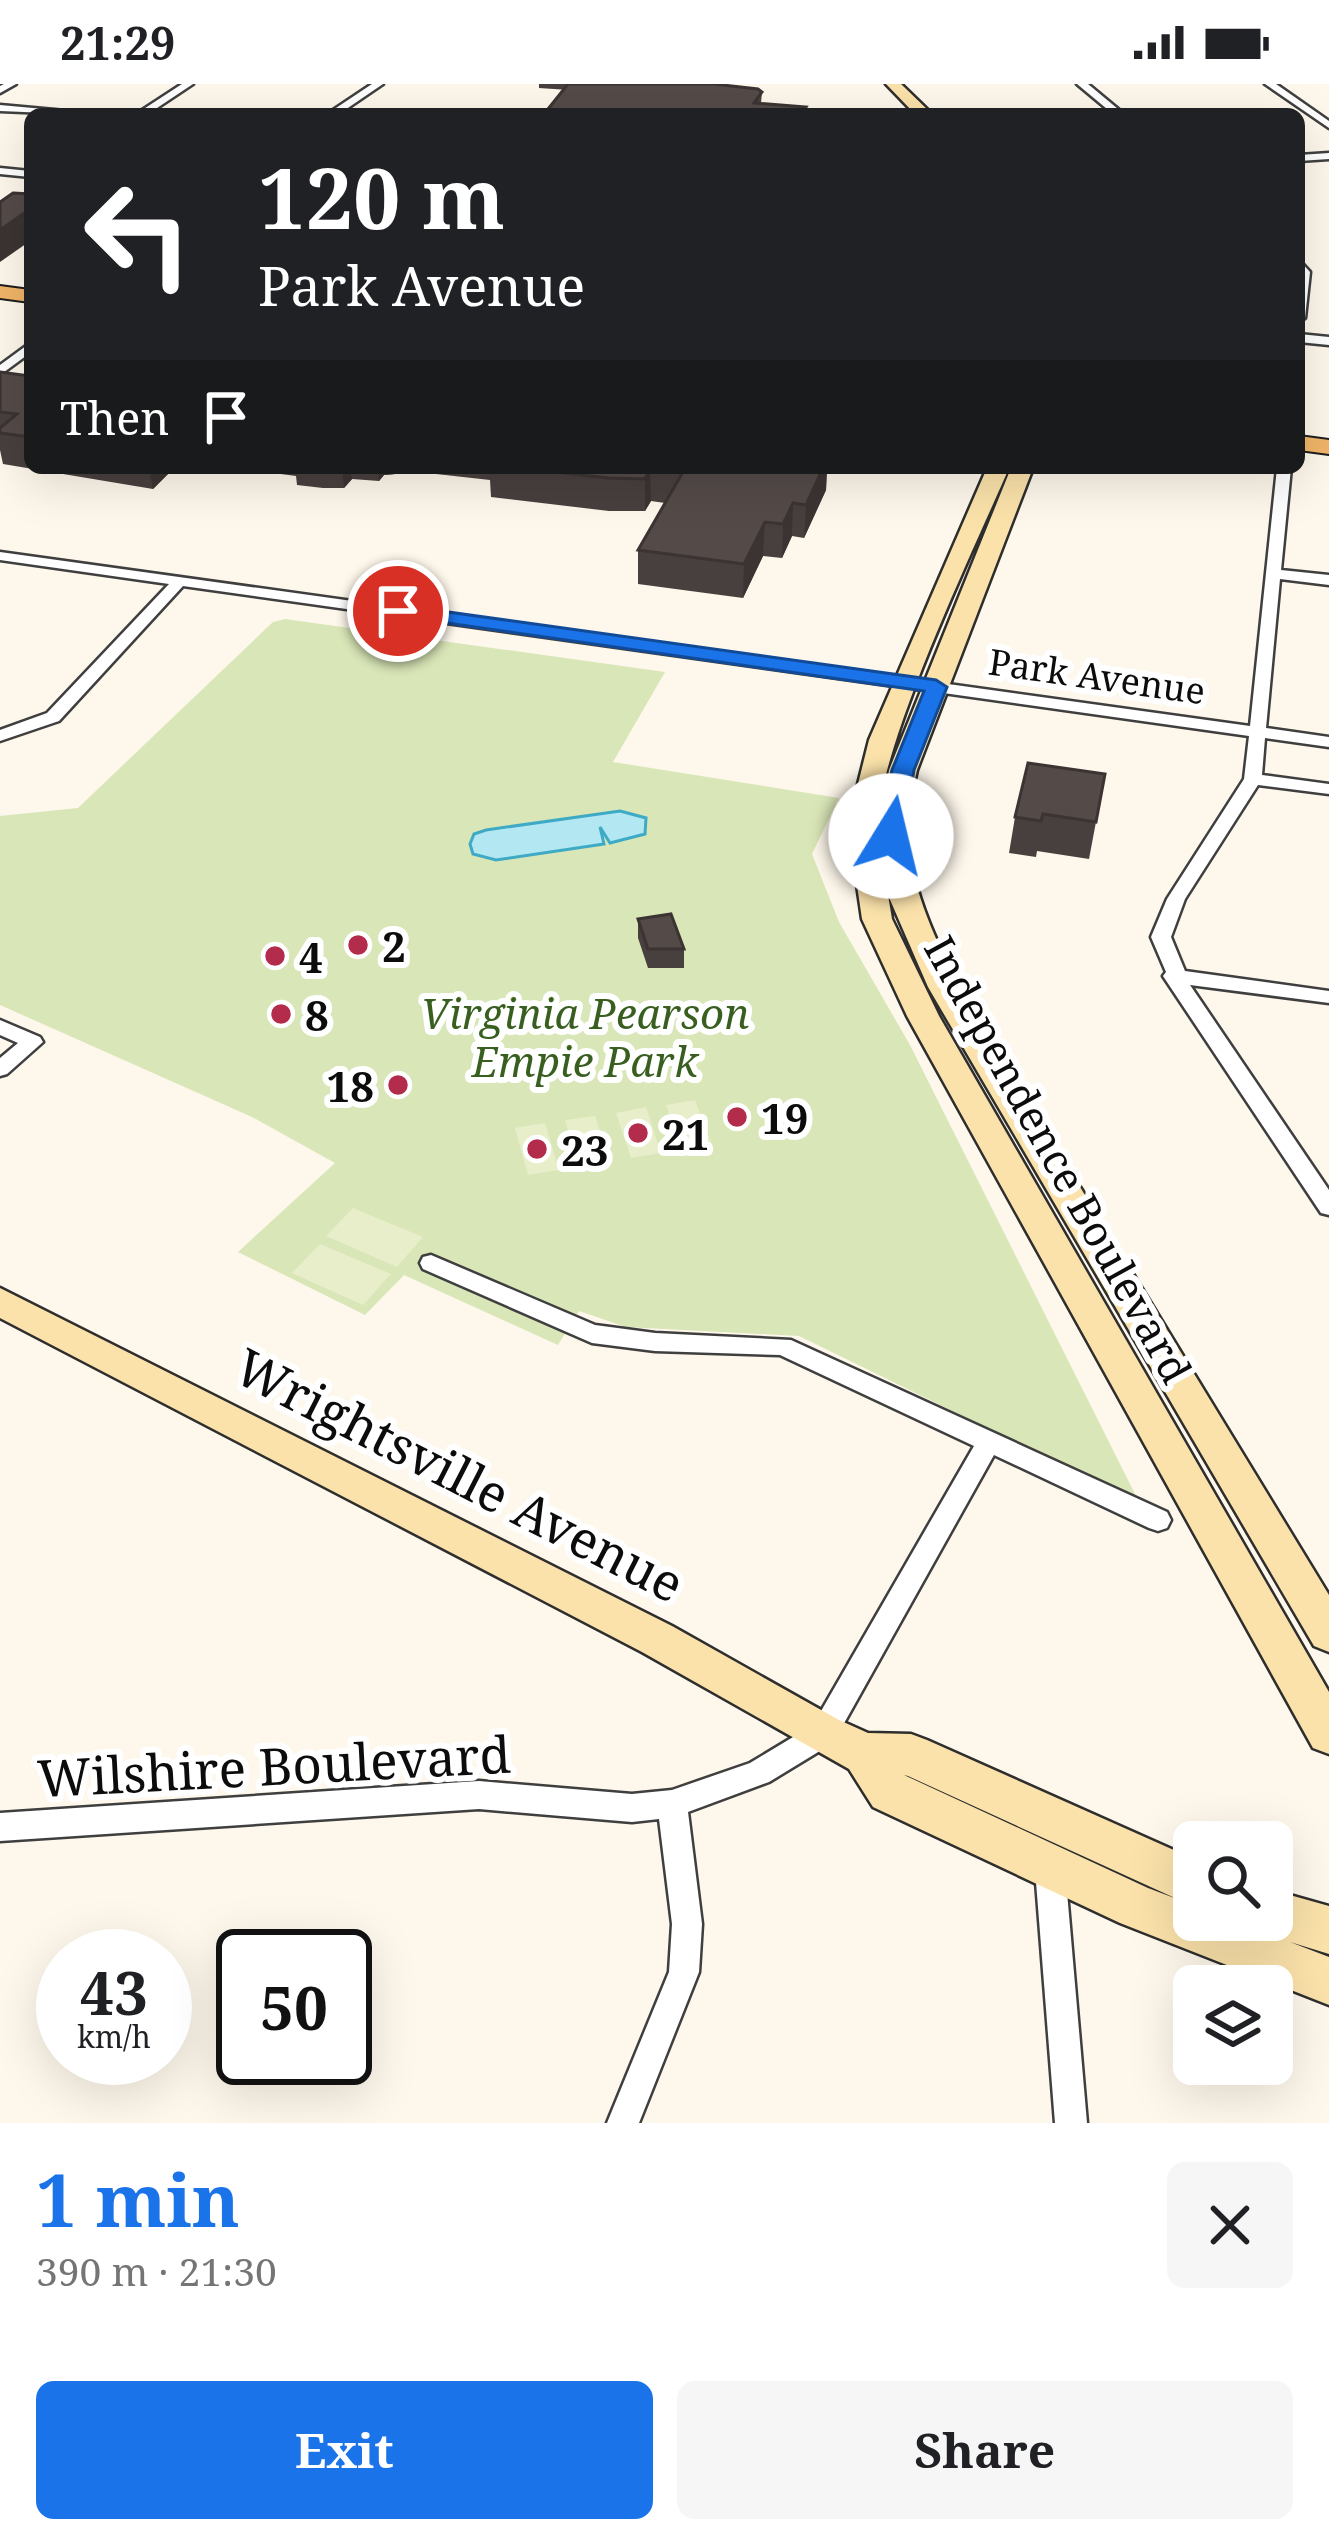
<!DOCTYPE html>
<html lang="en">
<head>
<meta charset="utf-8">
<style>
	body { margin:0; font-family:"Noto Serif",serif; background:#f6f6f6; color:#202124; height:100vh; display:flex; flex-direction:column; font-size:45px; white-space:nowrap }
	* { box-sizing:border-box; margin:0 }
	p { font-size:39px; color:#757577 }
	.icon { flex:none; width:66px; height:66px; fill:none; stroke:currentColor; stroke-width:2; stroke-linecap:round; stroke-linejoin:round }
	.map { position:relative; height:2039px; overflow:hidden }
	.details { display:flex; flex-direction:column; background:#fff; flex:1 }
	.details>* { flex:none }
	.banner { position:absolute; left:24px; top:24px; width:1281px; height:366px; border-radius:18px; box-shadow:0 12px 48px #0002; background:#202124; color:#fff; overflow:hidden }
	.controls { position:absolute; left:1173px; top:1737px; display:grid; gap:24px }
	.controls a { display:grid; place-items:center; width:120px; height:120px; border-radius:18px; background:#fff; box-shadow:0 12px 48px #0002; font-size:60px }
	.speed { position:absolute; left:36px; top:1845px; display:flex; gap:24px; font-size:60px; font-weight:700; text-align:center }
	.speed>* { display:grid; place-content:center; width:156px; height:156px; border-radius:50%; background:#fff; box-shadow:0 12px 48px #0002; line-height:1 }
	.speed small { font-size:30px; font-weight:400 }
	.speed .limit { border:6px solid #111; border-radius:18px; background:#fff; color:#111 }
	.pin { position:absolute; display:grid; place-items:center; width:102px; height:102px; color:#fff; margin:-51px; border:6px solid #fff; border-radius:50%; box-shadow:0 3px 12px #0007 }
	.me { position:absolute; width:132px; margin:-66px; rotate:9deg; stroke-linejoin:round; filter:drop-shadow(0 0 9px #0008) }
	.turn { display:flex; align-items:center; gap:42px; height:252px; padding:0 36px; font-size:54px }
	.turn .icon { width:156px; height:156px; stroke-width:2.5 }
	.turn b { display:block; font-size:84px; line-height:102px }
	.then { display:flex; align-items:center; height:114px; padding:0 36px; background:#0003; gap:24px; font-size:45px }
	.round { display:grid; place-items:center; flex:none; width:126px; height:126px; border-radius:18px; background:#f6f6f6 }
	.head { display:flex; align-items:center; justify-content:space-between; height:204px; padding:0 36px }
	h1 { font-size:72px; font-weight:700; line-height:90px; color:#1a73e8 }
	.primary-button { display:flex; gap:24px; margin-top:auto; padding:24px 36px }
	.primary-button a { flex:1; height:138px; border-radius:18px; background:#1a73e8; color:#fff; font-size:48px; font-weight:700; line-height:138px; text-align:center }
	.primary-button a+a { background:#f6f6f6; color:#202124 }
	.status { display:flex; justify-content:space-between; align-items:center; height:84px; padding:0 60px; background:#fff; direction:ltr }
	.status svg { height:33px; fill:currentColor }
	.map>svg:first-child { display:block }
</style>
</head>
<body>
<div class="status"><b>21:29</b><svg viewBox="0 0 49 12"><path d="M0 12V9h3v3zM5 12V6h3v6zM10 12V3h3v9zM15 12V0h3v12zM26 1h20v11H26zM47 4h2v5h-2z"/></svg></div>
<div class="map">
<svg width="1329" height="2039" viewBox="0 0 1329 2039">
	<rect width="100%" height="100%" fill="#fef7eb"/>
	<polygon fill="#d9e6b7" points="285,535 665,588 613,678 839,714 812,770 839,838 910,961 1139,1418 799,1252 626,1243 579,1227 558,1261 404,1191 365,1231 238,1168 335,1079 252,1033 0,921 0,732 78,724 273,538"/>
	<g fill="#e8eec9">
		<polygon points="695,1016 712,1061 682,1066 666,1021"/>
		<polygon points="646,1023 661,1069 631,1074 616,1029"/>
		<polygon points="595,1032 610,1077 579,1083 565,1036"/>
		<polygon points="545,1039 559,1086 528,1091 515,1044"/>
		<polygon points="353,1124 423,1153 397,1183 326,1152"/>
		<polygon points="320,1160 391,1190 363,1221 292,1189"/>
	</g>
	<polygon fill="#b3e7f2" stroke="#3eaac5" stroke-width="3" points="620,727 646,734 645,750 610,759 600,743 604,760 496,776 473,770 470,760 474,750 486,746"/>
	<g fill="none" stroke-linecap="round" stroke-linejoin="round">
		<polyline stroke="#3eaac5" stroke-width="3" points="1272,30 1283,26"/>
		<g stroke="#3f3f3f" stroke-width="5">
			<g id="street">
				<polygon points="4,0 16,0 0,9 0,2"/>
				<polygon points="182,0 193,0 148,30 136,30"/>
				<polygon points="372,0 383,0 339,30 327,30"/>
				<polygon points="1077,0 1088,0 1124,30 1113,30"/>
				<polygon points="1265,0 1276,0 1329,37 1329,44"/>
				<polygon points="0,21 66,27 71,30 0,27"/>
				<polygon points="1329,69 1329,75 1299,77 1299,71"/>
				<polygon points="0,84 30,87 30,93 0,90"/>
				<polygon points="1299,176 1310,188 1305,234 1299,238"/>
				<polygon points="1299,250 1329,253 1329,261 1299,258"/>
				<polygon points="30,259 30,269 0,291 0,281"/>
				<polygon points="1277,384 1291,384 1281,486 1329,491 1329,501 1280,495 1266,644 1329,653 1329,663 1265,654 1262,691 1329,700 1329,710 1258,701 1185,815 1171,853 1185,887 1329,907 1329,919 1190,901 1329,1106 1329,1131 1321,1129 1163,892 1166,888 1151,853 1167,815 1244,695 1249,652 183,502 59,637 0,657 0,646 47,629 169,500 0,476 0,468 1250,642"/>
				<polygon points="0,936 40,953 43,958 7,990 0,992 0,974 18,959 0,951"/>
				<polygon points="431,1171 595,1241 655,1249 791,1256 1167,1428 1171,1436 1167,1444 1158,1447 1149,1444 994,1371 833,1659 769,1698 688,1728 702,1840 699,1888 639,2039 607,2039 669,1888 672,1840 659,1735 632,1738 479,1725 0,1757 0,1729 479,1697 632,1710 672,1706 750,1679 813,1641 974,1362 780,1271 655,1267 592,1259 423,1185 420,1179 423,1173"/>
				<polygon points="1050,1771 1061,1775 1065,1785 1087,2039 1055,2039 1035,1785 1039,1775"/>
			</g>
		</g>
		<g stroke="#2e2e2e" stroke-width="5">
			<g id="secondary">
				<polygon points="886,0 901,0 932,30 915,30"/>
				<path d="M987,384H1009C977,459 867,685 878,755L889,686L1011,384H1033L917,686C896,776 921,822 958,903L1329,1511V1568L1314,1562L928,903L888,811L892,835L939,932L1329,1608V1670L1313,1664L907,932L862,835L848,740L869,656Z"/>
				<path d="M0,1204L672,1542L839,1636L868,1649L911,1650L927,1656L1194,1775V1836H1232L1255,1844L1251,1836H1272V1806L1329,1822V1870L1290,1858L1329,1873V1921L1120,1839L873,1723L849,1685L642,1568L0,1234ZM904,1691L908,1692L1177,1815L1148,1804Z"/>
			</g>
		</g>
		<g stroke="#1d1d1d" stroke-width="4">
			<g id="primary">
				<polygon points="0,202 30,206 30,218 0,214"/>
				<polygon points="1299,352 1329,356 1329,370 1299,366"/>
			</g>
		</g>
		<use href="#street" fill="#fff" fill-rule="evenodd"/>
		<use href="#secondary" fill="#fbe2aa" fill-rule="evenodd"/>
		<use href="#primary" fill="#f1b568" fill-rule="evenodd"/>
	</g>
	<g fill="#48403f">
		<polygon points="539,0 714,0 762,8 761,19 539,4"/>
		<polygon points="0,288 30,292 30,384 174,384 153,405 3,380 0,366"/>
		<polygon points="234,384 827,384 826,406 804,454 792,452 782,474 763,472 743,514 638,500 638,466 665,419 651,417 645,427 609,427 491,413 490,396 418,388 384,391 379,397 352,395 344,404 323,404 297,401 296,392"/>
		<polygon points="1105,690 1089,775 1037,767 1036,773 1009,769 1015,733"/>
		<polygon points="638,835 684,865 684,884 648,884 638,854"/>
	</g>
	<g fill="#3b3433">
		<polygon points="30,125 30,157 0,178 0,146"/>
		<polygon points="149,384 174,384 153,405"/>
		<polygon points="342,384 350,384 352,395 344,404"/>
		<polygon points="378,384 418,384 418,388 384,391 379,397"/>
		<polygon points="823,384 827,384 826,406 804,454 806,421"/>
		<polygon points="650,385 651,417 645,427 645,395"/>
		<polygon points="793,419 792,452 782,474 783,440"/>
		<polygon points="765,438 763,472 743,514 744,480"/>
	</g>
	<g fill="#544b49" stroke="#3b3433" stroke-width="3">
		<polygon points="568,0 714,0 758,5 762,8 754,19 806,23 801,30 544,30"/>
		<polygon points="13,109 30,110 30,125 0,146 0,118"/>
		<polygon points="0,288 30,292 30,353 0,349 0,344 17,330 0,328"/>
		<polygon points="519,384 823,384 806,421 793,419 783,440 765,438 744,480 638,466 683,388 650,385 645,395 608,394"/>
		<polygon points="1028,679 1105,690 1096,738 1043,730 1041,737 1015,733"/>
		<polygon points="671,830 684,865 648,865 638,835"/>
	</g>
	<polygon fill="#1a73e8" stroke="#114b97" stroke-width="3" points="398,521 936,596 947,603 914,686 903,752 891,758 879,752 892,686 924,607 391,531 388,527"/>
	<g fill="#b42c4c" stroke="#fff" stroke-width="4.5">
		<circle cx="358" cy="861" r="12"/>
		<circle cx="275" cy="872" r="12"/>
		<circle cx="281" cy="930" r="12"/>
		<circle cx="398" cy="1001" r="12"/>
		<circle cx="737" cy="1033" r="12"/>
		<circle cx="638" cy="1049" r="12"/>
		<circle cx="537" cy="1065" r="12"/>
	</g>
	<g text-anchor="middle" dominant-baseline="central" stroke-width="12" stroke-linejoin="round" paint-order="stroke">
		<g font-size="36" fill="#0c0c0c" stroke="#fff">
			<text transform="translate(1097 592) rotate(8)">Park Avenue</text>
		</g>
		<g font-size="42" font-weight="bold" fill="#0c0c0c" stroke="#fff" text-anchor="start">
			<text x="382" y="861">2</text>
			<text x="299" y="872">4</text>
			<text x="305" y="930">8</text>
			<text x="374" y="1001" text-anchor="end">18</text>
			<text x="761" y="1033">19</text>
			<text x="662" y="1049">21</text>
			<text x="561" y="1065">23</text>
		</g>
		<g font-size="42" font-style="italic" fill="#395f20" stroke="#fff">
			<text x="585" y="928">Virginia Pearson<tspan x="585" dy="48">Empie Park</tspan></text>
		</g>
		<g font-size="42" fill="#0c0c0c" stroke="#fff">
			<text transform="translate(1059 1075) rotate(61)">Independence Boulevard</text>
		</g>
		<g font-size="51" fill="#0c0c0c" stroke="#fff">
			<text transform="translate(460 1390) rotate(27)">Wrightsville Avenue</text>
			<text transform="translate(274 1681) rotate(-3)">Wilshire Boulevard</text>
		</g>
	</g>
</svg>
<div class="controls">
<a><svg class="icon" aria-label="search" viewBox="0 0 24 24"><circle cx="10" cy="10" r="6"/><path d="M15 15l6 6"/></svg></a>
<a><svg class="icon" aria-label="layers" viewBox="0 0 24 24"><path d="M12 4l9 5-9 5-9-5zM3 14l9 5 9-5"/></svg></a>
</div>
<div class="speed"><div>43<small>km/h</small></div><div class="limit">50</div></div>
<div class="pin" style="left:398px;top:527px;background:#d93025"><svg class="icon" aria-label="arrive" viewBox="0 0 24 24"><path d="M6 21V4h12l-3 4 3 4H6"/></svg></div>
<svg class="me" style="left:891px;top:752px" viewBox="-20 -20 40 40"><circle r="19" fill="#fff"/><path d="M0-13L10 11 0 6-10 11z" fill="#1a73e8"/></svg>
<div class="banner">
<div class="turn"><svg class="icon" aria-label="left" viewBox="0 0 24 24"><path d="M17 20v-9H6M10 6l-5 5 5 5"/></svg><div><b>120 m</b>Park Avenue</div></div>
<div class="then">Then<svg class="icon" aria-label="arrive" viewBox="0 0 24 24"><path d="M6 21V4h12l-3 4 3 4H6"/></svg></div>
</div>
</div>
<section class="details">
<div class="head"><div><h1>1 min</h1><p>390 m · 21:30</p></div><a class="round"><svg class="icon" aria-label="close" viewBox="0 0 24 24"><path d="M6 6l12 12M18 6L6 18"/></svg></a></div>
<div class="primary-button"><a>Exit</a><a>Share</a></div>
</section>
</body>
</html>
